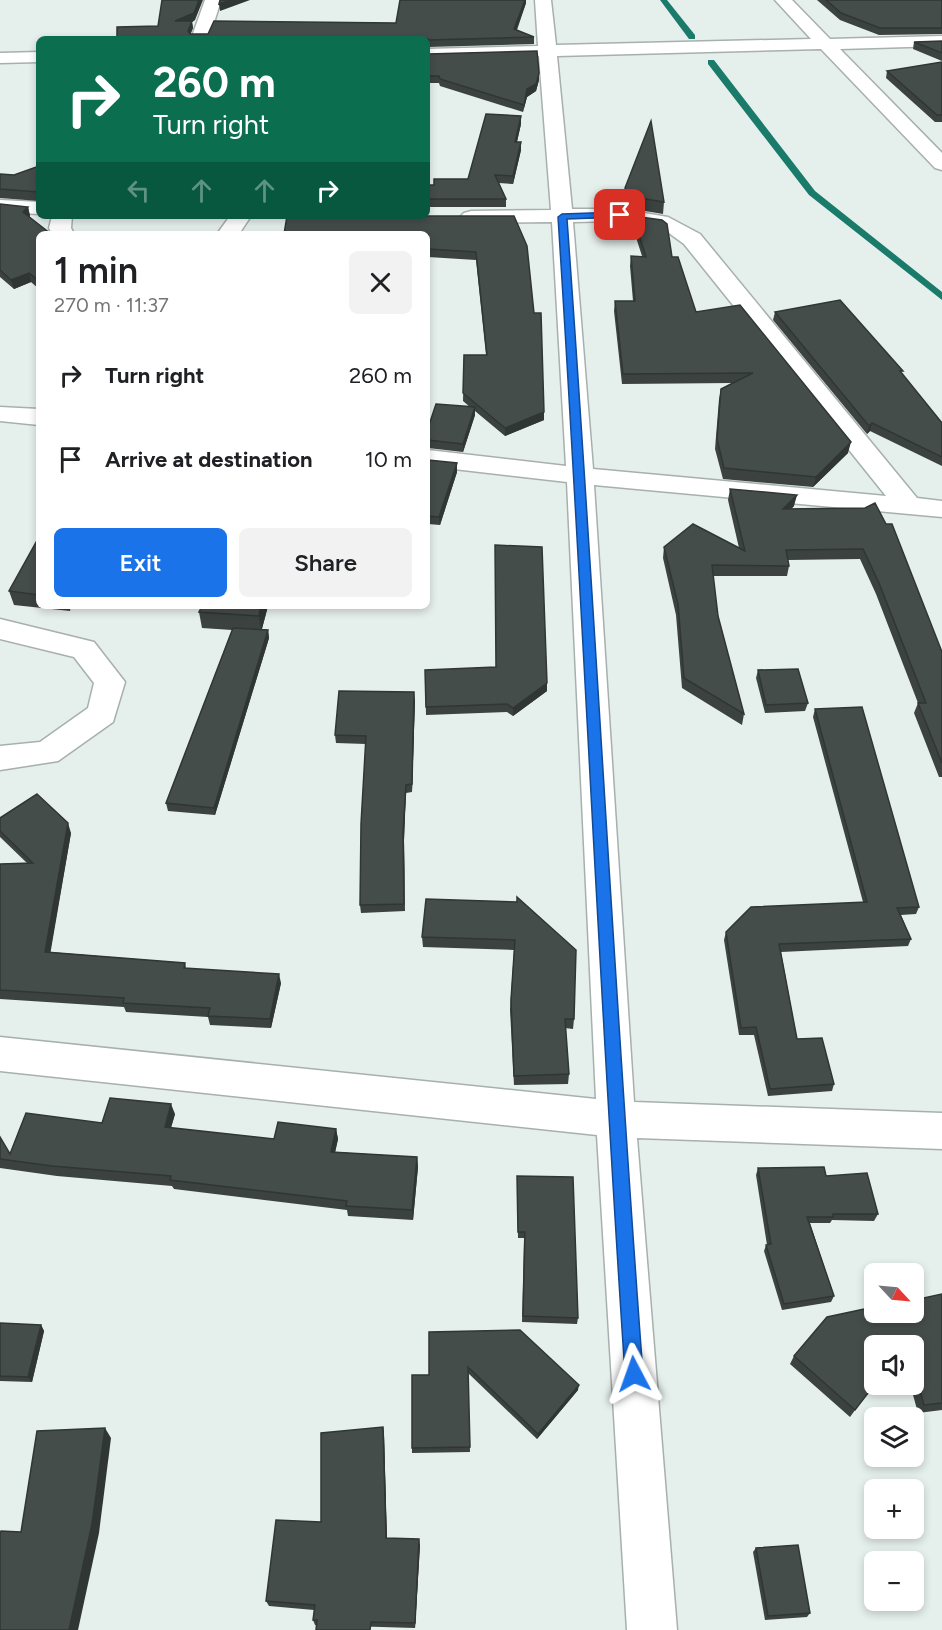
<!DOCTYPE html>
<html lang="en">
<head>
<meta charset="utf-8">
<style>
	body { margin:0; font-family:Figtree,sans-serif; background:#f2f2f2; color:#202124; height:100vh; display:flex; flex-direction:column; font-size:22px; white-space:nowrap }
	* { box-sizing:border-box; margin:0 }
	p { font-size:20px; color:#757577 }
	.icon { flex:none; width:33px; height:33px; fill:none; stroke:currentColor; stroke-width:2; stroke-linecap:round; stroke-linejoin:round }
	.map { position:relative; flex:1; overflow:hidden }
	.details { position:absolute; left:36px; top:231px; width:394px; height:378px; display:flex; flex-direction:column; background:#fff; border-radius:9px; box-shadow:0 3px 9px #0003 }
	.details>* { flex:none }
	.banner { position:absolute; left:36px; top:36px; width:394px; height:183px; border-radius:9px; box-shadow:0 3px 9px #0003; background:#0b6e4f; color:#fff; overflow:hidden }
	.needle { width:39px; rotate:116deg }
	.controls { position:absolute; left:864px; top:1263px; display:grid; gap:12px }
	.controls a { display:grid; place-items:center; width:60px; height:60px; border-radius:9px; background:#fff; box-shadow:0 3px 9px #0003; font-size:30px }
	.pin { position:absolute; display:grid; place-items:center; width:51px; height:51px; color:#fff; margin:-26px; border-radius:12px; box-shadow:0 3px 9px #0006 }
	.me { position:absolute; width:66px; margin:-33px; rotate:356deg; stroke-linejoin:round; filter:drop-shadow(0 0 4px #0008) }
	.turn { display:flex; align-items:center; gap:21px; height:126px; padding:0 18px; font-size:27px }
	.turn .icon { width:78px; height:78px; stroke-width:2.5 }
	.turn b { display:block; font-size:42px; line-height:51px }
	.lanes { display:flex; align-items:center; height:57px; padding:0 18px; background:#0003; justify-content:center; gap:30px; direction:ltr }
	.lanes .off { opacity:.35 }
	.round { display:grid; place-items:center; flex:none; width:63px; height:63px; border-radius:9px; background:#f2f2f2 }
	.headline { display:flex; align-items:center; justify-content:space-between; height:102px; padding:0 18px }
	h1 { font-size:36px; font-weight:600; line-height:45px }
	.action { display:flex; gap:12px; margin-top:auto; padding:12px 18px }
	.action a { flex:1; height:69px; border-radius:9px; background:#1a73e8; color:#fff; font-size:24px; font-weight:600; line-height:69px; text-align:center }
	.action a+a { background:#f2f2f2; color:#202124 }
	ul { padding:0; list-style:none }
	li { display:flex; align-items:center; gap:18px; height:84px; padding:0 18px }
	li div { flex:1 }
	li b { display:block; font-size:22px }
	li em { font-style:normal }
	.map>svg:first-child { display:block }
</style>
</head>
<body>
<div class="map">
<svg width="942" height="1630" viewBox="0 0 942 1630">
	<rect width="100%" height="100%" fill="#e5efec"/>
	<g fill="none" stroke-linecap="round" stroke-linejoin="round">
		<g fill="#1a7b6b" fill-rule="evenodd">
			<polygon points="660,0 667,0 695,35 695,39 689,39"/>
			<polygon points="708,60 714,60 815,191 942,292 942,300 809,195 708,64"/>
		</g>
		<g stroke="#a7b0ad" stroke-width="3">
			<g id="minor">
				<polygon points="205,0 221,0 209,39 191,39"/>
				<path d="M535,0H551L556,45L811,39L775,0H792L830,39L942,36V46L840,49L942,153V170L935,168L821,49L557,56L572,209H620L668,217L700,234L917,498L942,501V517L594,485L634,1102L942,1113V1149L637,1138L677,1630H627L597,1135L0,1071V1037L596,1099L567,482L428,466V450L566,466L552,222L471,223L464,221L460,217L464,213L471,211L551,210L539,56L428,59V49L538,46ZM620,221L662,228L684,244L886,496L593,469L573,222Z"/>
				<polygon points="39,52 39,62 0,63 0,53"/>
				<polygon points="0,200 39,202 39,214 0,212"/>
				<polygon points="52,216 72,216 71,228 74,234 52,234 49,228"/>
				<polygon points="230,216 251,216 239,234 217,234"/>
				<polygon points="315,216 414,216 411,220 404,222 325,222 318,220"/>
				<polygon points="0,407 39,409 39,425 0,421"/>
				<polygon points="0,619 94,642 125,682 113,722 58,761 0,770 0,746 40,742 88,708 94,683 74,657 0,639"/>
			</g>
		</g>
		<use href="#minor" fill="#fff" fill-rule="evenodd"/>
	</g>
	<g fill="#3b4240">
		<polygon points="817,0 942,0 942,34 879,35 840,20"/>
		<polygon points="526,3 517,30 534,37 534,44 428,47 117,39 158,26 195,20 192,22 193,28 190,34 208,34 396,23"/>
		<polygon points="942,41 942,61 913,49 914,42"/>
		<polygon points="428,54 539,80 536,91 527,97 523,112 440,86 439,83 428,83"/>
		<polygon points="942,62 942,122 935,122 886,78 887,71"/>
		<polygon points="521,124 517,142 521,142 521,150 513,184 499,183 506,199 506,207 428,207 428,208 428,185 434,185 468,179"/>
		<polygon points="39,166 39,201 0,198 0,174 14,175"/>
		<polygon points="625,188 664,202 663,214 627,208 624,199"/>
		<polygon points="0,204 28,207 30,216 29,217 39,234 39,289 31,282 14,289 0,277"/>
		<polygon points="514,216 544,420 505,436 475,411 475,415 463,452 428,448 428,428 470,407 463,401 464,355 486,355 476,260 428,257 428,234"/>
		<polygon points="633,216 672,257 696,312 848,453 813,487 723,479 715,449 719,399 721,389 732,383 622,384 614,311 615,301 633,301 630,266 631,256 642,256 632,225"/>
		<polygon points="775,312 902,374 942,423 942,466 870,431 867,434 773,320"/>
		<polygon points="428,460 457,463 457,472 440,525 428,524"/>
		<polygon points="730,489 794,506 791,509 865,508 942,652 942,777 939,777 914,713 918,703 876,594 860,559 788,560 789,566 787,576 713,576 718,616 744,714 742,725 682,688 676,615 663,558 664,547 739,548 728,500"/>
		<polygon points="39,537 39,606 71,606 70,611 14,605 9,591"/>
		<polygon points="268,606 262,629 268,630 269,638 215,815 168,811 166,803 232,630 202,628 199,612"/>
		<polygon points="425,670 547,691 513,716 507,712 426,715"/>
		<polygon points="758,670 808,703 805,711 765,713 756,678"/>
		<polygon points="415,700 412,792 406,793 404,840 405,911 361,913 360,905 366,744 336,743 335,735"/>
		<polygon points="815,709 919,907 916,914 901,915 911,939 908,946 781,952 797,1039 834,1084 832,1091 768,1096 754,1035 739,1035 724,940 726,932 863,902 813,717"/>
		<polygon points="0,818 71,833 50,952 185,963 186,968 281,983 271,1028 210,1025 208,1017 126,1012 124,1007 0,999 0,864 27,863 0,837"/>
		<polygon points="517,902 574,1019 573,1029 565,1028 569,1074 568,1084 514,1085 510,1010 514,950 423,947 422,937"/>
		<polygon points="175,1114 171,1128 274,1139 336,1129 338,1139 335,1152 417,1157 418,1167 413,1220 348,1216 347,1210 174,1189 172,1186 57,1176 0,1168 0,1137 10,1154 102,1123"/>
		<polygon points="758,1168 826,1176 878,1214 874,1221 832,1220 830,1223 810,1223 834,1296 831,1302 782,1310 764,1251 766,1245 767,1245 756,1175"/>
		<polygon points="517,1176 578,1318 577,1324 522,1322 524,1238 518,1238"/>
		<polygon points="942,1294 942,1410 918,1413 910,1384 914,1384 914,1346 874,1346 874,1384 850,1417 790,1364 794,1356"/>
		<polygon points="0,1323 41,1325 44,1331 32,1382 0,1381"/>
		<polygon points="429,1332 578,1390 537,1439 468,1373 470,1452 412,1453 412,1448 429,1375"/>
		<polygon points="383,1427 384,1434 387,1538 420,1545 415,1628 315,1625 313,1620 314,1610 269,1606 266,1601 321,1522"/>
		<polygon points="756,1548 810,1613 807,1617 765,1620 753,1552"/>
	</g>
	<g fill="#303634">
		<polygon points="199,0 203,0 195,20 192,22 193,28 189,38 175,21"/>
		<polygon points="231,0 250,0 220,11 219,4"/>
		<polygon points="525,0 526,0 526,3 514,36 514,29"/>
		<polygon points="539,73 539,80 536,91 527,97 523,112 524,105 527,89"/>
		<polygon points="521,116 521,124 515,150 515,142"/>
		<polygon points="521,142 521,150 513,184 513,176"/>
		<polygon points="28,207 30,216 26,221 23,212"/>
		<polygon points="29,273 31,282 14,289 11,280"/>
		<polygon points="475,407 475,415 463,452 463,444"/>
		<polygon points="544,412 544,420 505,436 505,428"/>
		<polygon points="872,423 870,431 867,434 869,426"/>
		<polygon points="851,442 848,453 813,487 816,477"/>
		<polygon points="457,463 457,472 440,525 439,517"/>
		<polygon points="797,495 794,506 781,519 783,509"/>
		<polygon points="261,606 268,606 261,632 259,616"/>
		<polygon points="268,630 269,638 215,815 214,808"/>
		<polygon points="547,683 547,691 513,716 513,708"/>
		<polygon points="414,692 415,700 412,792 412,784"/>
		<polygon points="406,785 404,840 405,911 403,832"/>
		<polygon points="68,823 71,833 49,961 45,952"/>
		<polygon points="279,974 281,983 271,1028 270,1019"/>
		<polygon points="171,1104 175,1114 168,1137 165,1127"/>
		<polygon points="336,1129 338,1139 333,1162 331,1152"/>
		<polygon points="417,1157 418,1167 413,1220 412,1210"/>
		<polygon points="41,1325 44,1331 32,1382 28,1377"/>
		<polygon points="579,1385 578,1390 537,1439 538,1434"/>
		<polygon points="383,1427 384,1434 387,1544 386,1538"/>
		<polygon points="105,1428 111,1438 99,1533 78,1630 69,1630"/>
		<polygon points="419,1539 420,1545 415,1628 415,1623"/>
	</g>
	<g fill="#454d4b" stroke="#303634" stroke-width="1.5">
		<polygon points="162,0 199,0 194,13 175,21 192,21 188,31 190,34 208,34 214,21 396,23 400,0 525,0 514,29 534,37 428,40 428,41 428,39 117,39 117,27 158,26"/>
		<polygon points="220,0 231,0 219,4"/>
		<polygon points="826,0 942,0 942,28 880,28 841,13"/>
		<polygon points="942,41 942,53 914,42"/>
		<polygon points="537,51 539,73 536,84 527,89 524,105 440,79 439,76 428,76 428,54"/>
		<polygon points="942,62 942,115 937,115 887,71"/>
		<polygon points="486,114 521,116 515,142 521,142 513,176 495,175 506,199 428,199 428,200 428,185 434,185 434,179 468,179"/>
		<polygon points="651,121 664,202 628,196 625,188"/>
		<polygon points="39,166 39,192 0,189 0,174 14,175"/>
		<polygon points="0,204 28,207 23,212 51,234 39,234 39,281 29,273 11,280 0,270"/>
		<polygon points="287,216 514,216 527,246 534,313 541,313 544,412 505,428 463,393 464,355 487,355 476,252 428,249 428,234 284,234"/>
		<polygon points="633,216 662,220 667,224 672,257 678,257 696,312 740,305 851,442 816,477 724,468 717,439 721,389 753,373 623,374 615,301 635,301 631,256 646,257"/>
		<polygon points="840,300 903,371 900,371 942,423 942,457 872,423 869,426 775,312"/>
		<polygon points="436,404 475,407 463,444 428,440 428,428"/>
		<polygon points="428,460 457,463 439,517 428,516"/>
		<polygon points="730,489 797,495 783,509 865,508 875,503 886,524 892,524 942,652 942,763 918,703 926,703 879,583 863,549 786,550 789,566 712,565 718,616 744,714 684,678 678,604 664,547 693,524 745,551"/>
		<polygon points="39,537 39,595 9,591"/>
		<polygon points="495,545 542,547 547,683 513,708 507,704 426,707 425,670 496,667"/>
		<polygon points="202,606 261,606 259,616 199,612"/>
		<polygon points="233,628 268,630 214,808 166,803"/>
		<polygon points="798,669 808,703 766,705 758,670"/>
		<polygon points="339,691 414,692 412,784 406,785 403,832 404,904 360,905 361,824 366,736 335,735"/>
		<polygon points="862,707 919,907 897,908 911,939 779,944 797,1039 822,1038 834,1084 770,1089 756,1027 741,1028 726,932 751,907 867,902 815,709"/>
		<polygon points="37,794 68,823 45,952 185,963 184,968 279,974 270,1019 208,1016 210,1008 123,1003 124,998 0,990 0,864 33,863 0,831 0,818"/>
		<polygon points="517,897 576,950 574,1019 565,1019 569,1074 514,1076 511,1000 515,940 422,937 426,899 517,902"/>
		<polygon points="110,1098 171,1104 165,1127 274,1139 278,1122 336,1129 331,1152 417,1157 412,1210 346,1206 347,1201 170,1180 171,1176 52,1166 0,1159 0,1137 10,1154 26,1113 102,1123"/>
		<polygon points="824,1167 826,1176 867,1173 878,1214 833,1214 833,1217 807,1217 834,1296 784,1304 766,1245 771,1244 758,1168"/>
		<polygon points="517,1176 573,1177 578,1318 523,1316 525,1232 518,1232"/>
		<polygon points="942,1294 942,1403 924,1405 914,1369 914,1346 907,1346 907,1345 906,1346 874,1346 875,1384 855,1410 794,1356 827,1317 874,1307 874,1312 914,1312 914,1300"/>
		<polygon points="0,1323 41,1325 28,1377 0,1376"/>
		<polygon points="520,1330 579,1385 538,1434 468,1367 470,1447 412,1448 412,1375 429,1375 429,1332"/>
		<polygon points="383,1427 386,1538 419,1539 415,1623 371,1622 370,1630 316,1630 317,1620 313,1620 315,1605 266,1601 276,1520 321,1522 321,1433"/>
		<polygon points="105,1428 92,1524 69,1630 0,1630 0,1534 1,1531 21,1532 37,1431"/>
		<polygon points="798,1545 810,1613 768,1616 756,1548"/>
	</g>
	<path fill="#1a73e8" stroke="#114b97" stroke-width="1.5" d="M620,212L623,217L567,219C595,604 614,990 643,1374L641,1381L634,1384L628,1381L625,1374C599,989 583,603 558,217L562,214Z"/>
</svg>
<div class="controls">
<a><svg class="needle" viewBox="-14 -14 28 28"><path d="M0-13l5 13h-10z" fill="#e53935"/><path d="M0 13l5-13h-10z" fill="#757577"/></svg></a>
<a><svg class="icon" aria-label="sound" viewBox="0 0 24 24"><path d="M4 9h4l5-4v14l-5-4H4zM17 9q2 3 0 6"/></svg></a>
<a><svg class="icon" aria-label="layers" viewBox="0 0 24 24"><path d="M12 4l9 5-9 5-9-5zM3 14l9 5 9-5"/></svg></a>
<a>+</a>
<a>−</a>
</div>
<div class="pin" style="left:620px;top:215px;background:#d93025"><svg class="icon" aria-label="arrive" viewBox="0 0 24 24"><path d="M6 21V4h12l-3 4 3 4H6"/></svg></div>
<svg class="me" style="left:634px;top:1374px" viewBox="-20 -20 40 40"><path d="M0-17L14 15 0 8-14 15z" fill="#1a73e8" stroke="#fff" stroke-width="4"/></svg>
<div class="banner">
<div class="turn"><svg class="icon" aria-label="right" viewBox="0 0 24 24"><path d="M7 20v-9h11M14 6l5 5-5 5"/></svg><div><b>260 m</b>Turn right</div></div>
<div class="lanes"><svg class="icon off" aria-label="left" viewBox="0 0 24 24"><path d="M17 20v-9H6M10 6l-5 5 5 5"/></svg><svg class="icon off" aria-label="ahead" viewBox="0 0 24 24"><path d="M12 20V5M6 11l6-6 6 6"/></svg><svg class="icon off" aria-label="ahead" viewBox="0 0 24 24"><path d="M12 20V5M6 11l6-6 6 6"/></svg><svg class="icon" aria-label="right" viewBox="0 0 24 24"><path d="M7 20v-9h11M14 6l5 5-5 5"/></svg></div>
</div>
<section class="details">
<div class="headline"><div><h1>1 min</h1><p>270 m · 11:37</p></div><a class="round"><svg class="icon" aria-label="close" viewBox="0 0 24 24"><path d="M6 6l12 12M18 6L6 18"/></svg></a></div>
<ul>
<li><svg class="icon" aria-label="right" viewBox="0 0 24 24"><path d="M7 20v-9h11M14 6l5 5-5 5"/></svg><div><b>Turn right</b></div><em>260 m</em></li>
<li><svg class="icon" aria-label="arrive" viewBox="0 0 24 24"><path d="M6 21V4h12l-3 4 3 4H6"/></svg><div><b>Arrive at destination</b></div><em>10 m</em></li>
</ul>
<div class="action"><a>Exit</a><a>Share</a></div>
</section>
</div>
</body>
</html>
